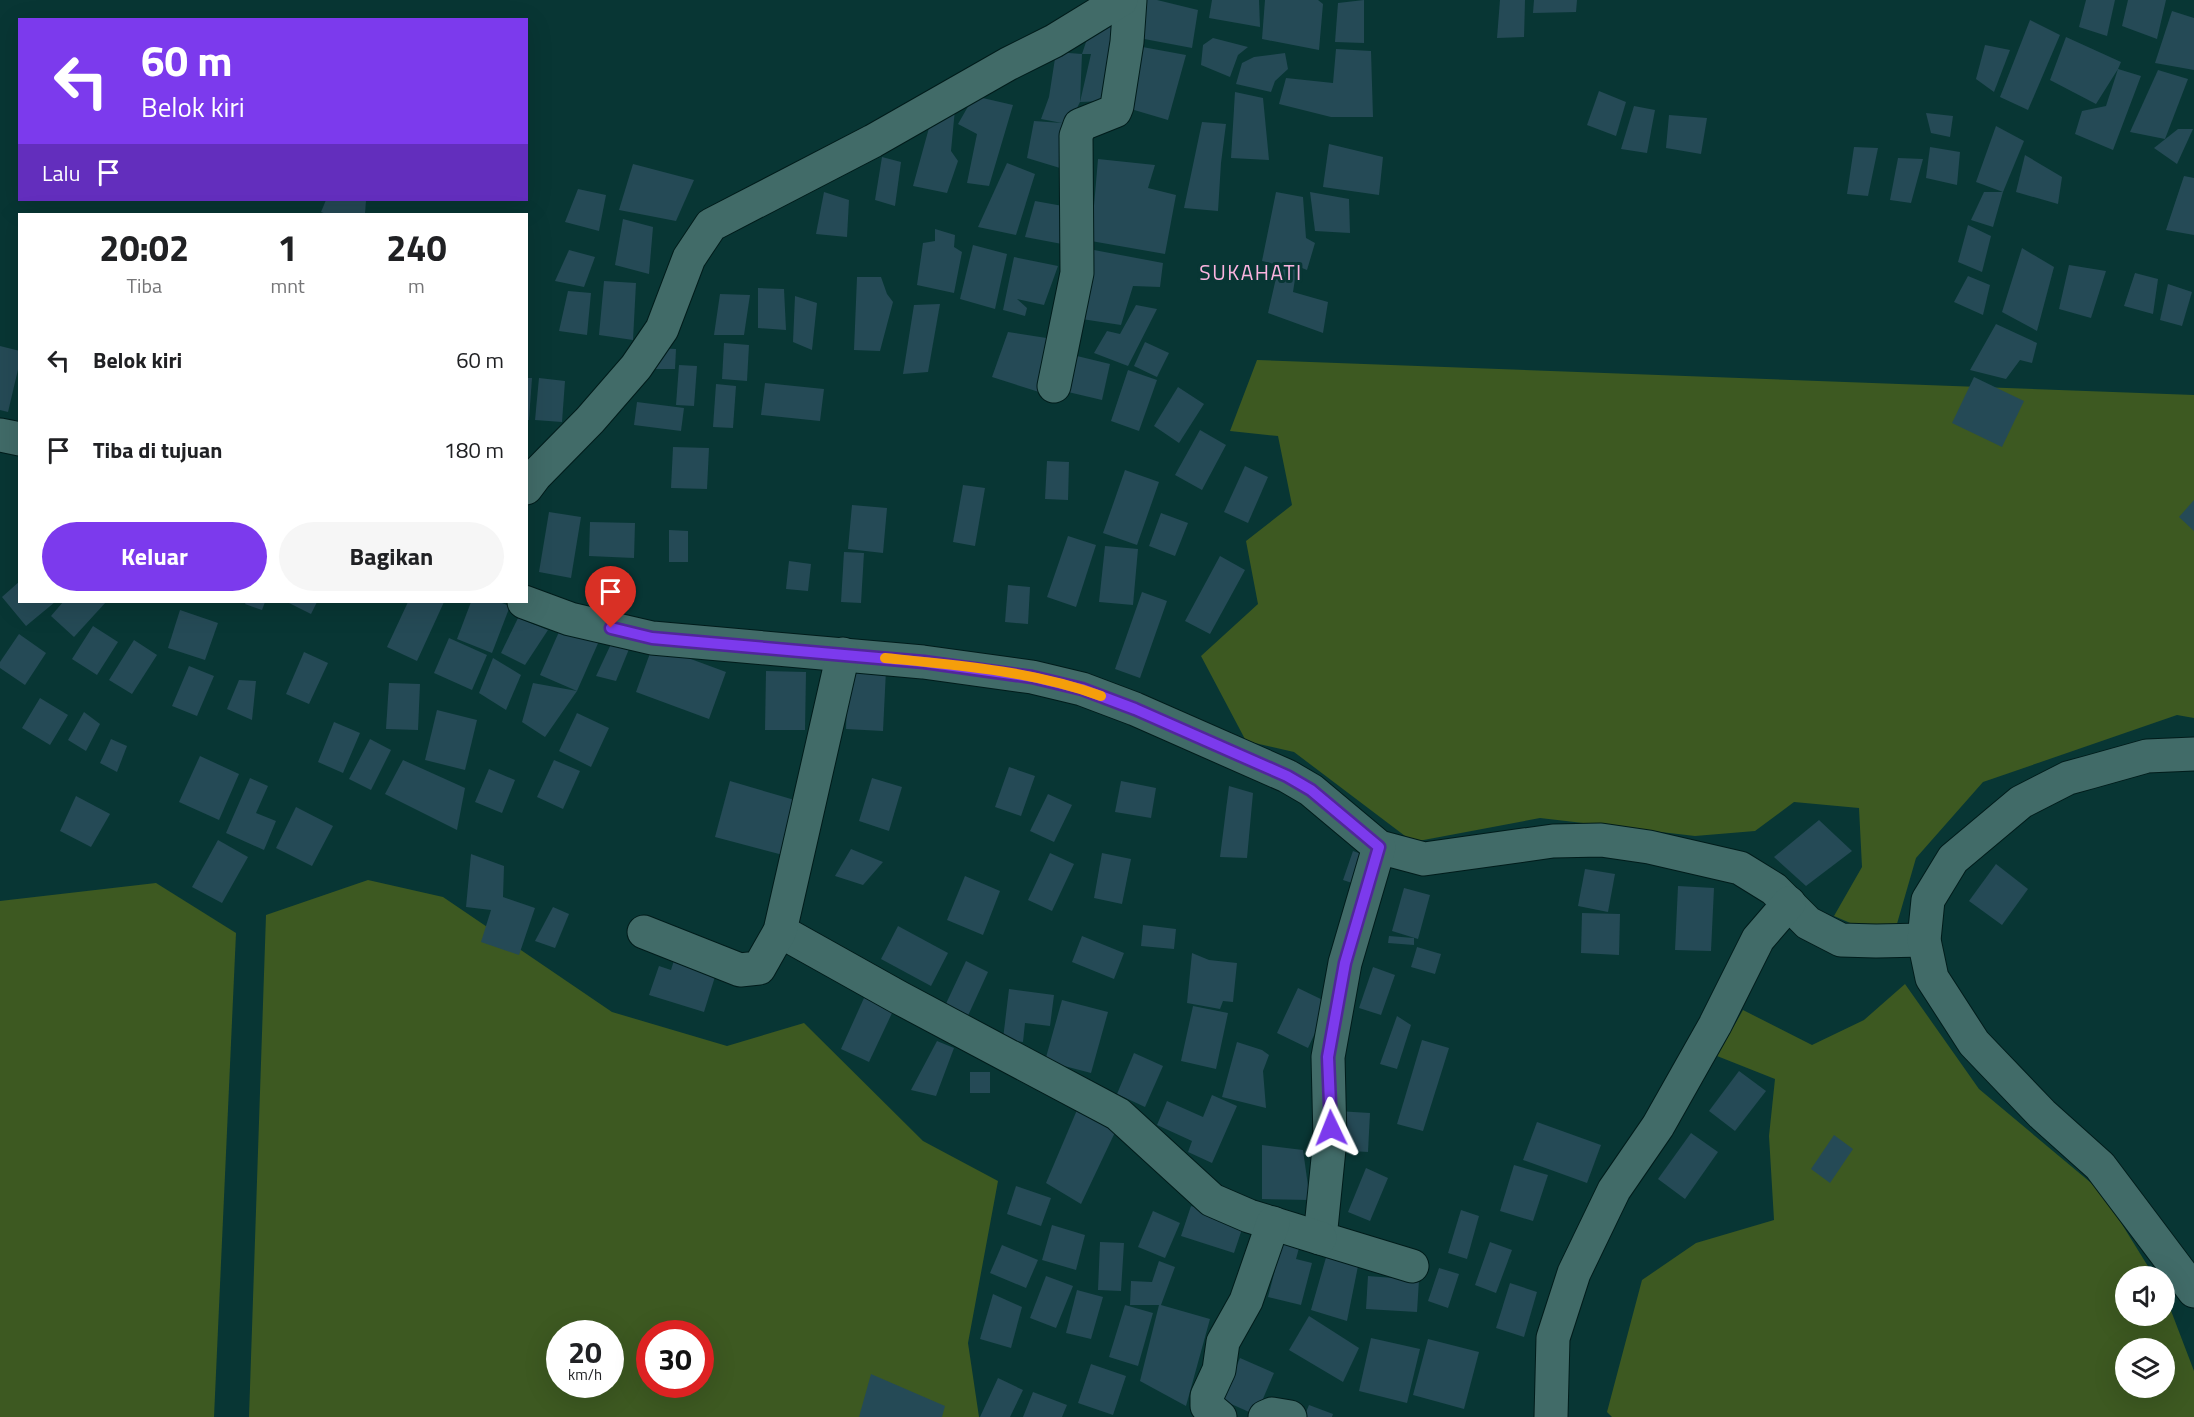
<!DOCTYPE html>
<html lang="id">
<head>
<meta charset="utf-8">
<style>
	body { margin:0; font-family:"Titillium Web",sans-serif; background:#f6f6f6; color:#202124; height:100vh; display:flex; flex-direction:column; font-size:22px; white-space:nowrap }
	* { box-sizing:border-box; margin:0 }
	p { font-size:20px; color:#757577 }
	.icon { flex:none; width:33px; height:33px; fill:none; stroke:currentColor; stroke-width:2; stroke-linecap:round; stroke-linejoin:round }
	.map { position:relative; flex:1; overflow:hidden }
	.side { position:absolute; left:18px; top:213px; width:510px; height:390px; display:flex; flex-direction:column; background:#fff; border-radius:0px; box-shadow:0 6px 24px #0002 }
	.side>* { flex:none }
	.hud { position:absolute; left:18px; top:18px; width:510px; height:183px; border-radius:0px; box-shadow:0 6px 24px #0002; background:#7c3aed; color:#fff; overflow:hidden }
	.fabs { position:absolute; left:2115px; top:1266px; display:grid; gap:12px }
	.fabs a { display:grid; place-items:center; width:60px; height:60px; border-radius:50%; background:#fff; box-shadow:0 6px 24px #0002; font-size:30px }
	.speed { position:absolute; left:546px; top:1320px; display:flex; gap:12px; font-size:30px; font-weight:700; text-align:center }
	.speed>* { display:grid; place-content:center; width:78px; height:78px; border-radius:50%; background:#fff; box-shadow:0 6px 24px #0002; line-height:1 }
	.speed small { font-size:15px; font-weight:400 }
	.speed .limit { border:9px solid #d22; background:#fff; color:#111 }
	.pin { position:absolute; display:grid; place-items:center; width:51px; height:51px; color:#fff; margin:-62px -26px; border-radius:50% 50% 50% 0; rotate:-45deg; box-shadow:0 0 6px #0007 }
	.pin .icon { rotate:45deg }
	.me { position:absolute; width:66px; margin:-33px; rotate:358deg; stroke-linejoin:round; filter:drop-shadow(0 0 4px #0008) }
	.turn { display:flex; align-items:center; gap:21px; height:126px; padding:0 24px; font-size:27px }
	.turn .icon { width:78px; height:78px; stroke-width:2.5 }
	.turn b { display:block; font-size:42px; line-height:51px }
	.then { display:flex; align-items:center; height:57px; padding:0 24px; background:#0003; gap:12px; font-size:22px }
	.eta { display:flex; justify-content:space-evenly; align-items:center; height:102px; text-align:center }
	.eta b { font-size:36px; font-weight:700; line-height:42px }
	.cta { display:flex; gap:12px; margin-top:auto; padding:12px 24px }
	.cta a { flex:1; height:69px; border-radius:36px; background:#7c3aed; color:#fff; font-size:24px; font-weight:700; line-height:69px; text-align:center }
	.cta a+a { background:#f6f6f6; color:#202124 }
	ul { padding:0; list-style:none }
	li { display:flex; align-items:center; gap:18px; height:90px; padding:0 24px }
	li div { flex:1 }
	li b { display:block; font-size:22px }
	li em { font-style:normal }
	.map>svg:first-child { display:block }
</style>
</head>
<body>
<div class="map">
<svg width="2194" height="1417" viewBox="0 0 2194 1417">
	<rect width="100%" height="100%" fill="#083634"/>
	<g fill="#3d5921" fill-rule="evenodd">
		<polygon points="1257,360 2194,395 2194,718 2177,715 1983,782 1916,858 1892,941 1834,916 1862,867 1859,808 1794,802 1755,831 1695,836 1540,818 1413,842 1294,752 1246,741 1201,656 1258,604 1246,541 1292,505 1278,436 1230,431"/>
		<path d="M368,880L443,897L612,1012L727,1046L804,1023L923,1141L998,1181L968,1343L979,1417H249L266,915ZM560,1334H610V1384H560ZM650,1334H700V1384H650Z"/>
		<polygon points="156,883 236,933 214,1417 0,1417 0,901"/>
		<path d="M1905,984L1979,1089L2102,1192L2154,1276H2126V1316H2164L2165,1295L2194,1371V1417H1612L1607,1412L1642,1280L1696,1243L1774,1220L1769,1136L1775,1079L1717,1056L1743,1010L1812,1045L1864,1020ZM2126,1348H2164V1388H2126Z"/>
	</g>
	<g fill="#254a56">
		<polygon points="1147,0 1157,0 1198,10 1192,48 1139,38"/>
		<polygon points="1212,0 1259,0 1260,27 1209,18"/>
		<polygon points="1265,0 1318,0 1323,4 1319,50 1262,39"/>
		<polygon points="1364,0 1364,43 1335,42 1338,3"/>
		<polygon points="1500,0 1525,0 1524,37 1497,38"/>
		<polygon points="1534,0 1577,0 1576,12 1533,13"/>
		<polygon points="2086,0 2115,0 2107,36 2079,27"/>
		<polygon points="2128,0 2166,0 2157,39 2122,26"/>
		<polygon points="2172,11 2194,18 2194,70 2155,63"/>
		<polygon points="2030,20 2060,35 2028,110 2000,97"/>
		<polygon points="1116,22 1105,101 1080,102 1091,54 1082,54 1092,24"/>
		<polygon points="2066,37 2121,62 2118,69 2141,76 2113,150 2075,134 2082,111 2106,106 2118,69 2096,104 2050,80"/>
		<polygon points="1213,38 1248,47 1238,55 1230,77 1201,65 1203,45"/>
		<polygon points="1985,45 2010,50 1994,92 1976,79"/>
		<polygon points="1137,46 1186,55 1168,120 1124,107"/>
		<polygon points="1336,49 1371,51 1373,117 1331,117 1279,104 1286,78 1333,83"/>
		<polygon points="1056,52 1082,54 1080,102 1069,124 1060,168 1027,158 1034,121 1062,123 1041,119 1049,97"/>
		<polygon points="1285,53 1288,69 1275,81 1271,92 1236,84 1242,63 1254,57"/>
		<polygon points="2158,70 2188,79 2165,139 2130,132"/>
		<polygon points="1599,91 1626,102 1616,136 1587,125"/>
		<polygon points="1235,92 1263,98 1269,160 1231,158"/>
		<polygon points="974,96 1013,105 989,186 967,183 977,134 958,124"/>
		<polygon points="935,106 955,109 951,151 958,161 947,193 913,186"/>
		<polygon points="1634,106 1655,110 1647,153 1621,149"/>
		<polygon points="1926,113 1953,116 1950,137 1931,133"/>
		<polygon points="1669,115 1707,118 1701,154 1666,148"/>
		<polygon points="1202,122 1226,124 1221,163 1218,211 1184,208"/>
		<polygon points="1996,126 2024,141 2003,192 1976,182"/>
		<polygon points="2178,129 2193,129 2177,164 2154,148"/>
		<polygon points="1329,144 1383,157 1379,195 1323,187"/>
		<polygon points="1854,147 1878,148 1868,196 1847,194"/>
		<polygon points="1930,147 1960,152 1957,185 1926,178"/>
		<polygon points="2025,155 2062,177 2058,204 2016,192"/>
		<polygon points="882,157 901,162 895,206 875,200"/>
		<polygon points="1898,158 1923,159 1911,203 1890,200"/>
		<polygon points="1098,159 1155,165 1148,188 1176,195 1165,254 1091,241"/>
		<polygon points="1007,163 1035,174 1016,235 978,227"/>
		<polygon points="633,164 694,180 676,221 619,210"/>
		<polygon points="2184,176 2194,178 2194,235 2166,230"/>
		<polygon points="578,189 606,195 599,231 565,222"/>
		<polygon points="824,192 849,200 847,237 816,234"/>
		<polygon points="1276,192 1303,197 1306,238 1315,243 1307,270 1297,266 1293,292 1328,302 1323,333 1268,313 1279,265 1262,261"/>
		<polygon points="1310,192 1349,199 1350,233 1315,231"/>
		<polygon points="1984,192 2003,192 1993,227 1971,220"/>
		<polygon points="326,200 366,200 365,214 326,214 321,212"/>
		<polygon points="1035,201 1074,208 1062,244 1025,237"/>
		<polygon points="623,219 653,227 649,274 615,265"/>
		<polygon points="1968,225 1991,236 1982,272 1958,262"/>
		<polygon points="935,229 955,235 954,247 962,252 954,293 917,285 923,243 935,241"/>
		<polygon points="973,245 1007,254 995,309 960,299"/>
		<polygon points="2022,248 2054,267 2037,331 2002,312"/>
		<polygon points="569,250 595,257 584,287 555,281"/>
		<polygon points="1094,250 1163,263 1160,287 1133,286 1121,325 1075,318"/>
		<polygon points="1014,257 1058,266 1044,305 1017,299 1027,308 1025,316 1003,310"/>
		<polygon points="2069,265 2106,271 2091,318 2059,309"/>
		<polygon points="2135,273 2158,279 2153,314 2124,306"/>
		<polygon points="1968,276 1990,285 1983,315 1954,302"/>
		<polygon points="857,277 881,277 887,294 893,302 880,351 854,350"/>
		<polygon points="604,281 636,283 633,340 599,335"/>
		<polygon points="2168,284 2192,292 2182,326 2160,320"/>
		<polygon points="758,288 784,289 786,330 758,328"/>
		<polygon points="568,291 591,293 587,335 559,331"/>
		<polygon points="720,294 750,295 744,335 714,335"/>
		<polygon points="795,296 817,303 812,350 793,342"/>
		<polygon points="940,304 928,372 903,374 914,305"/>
		<polygon points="1136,305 1157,309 1128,366 1094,353 1107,331 1120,334"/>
		<polygon points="1996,324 2037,343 2032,363 2020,360 2006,379 1970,370"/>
		<polygon points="1008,332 1053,339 1039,392 992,377"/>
		<polygon points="1145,342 1169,353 1157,377 1134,366"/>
		<polygon points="724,343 749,345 747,381 722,379"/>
		<polygon points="0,346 20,351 20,361 8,412 0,410"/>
		<polygon points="656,348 676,349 675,369 656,369"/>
		<polygon points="1077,356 1110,364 1102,400 1068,392"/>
		<polygon points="679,365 697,366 694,406 676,405"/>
		<polygon points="1128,370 1157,380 1139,431 1111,421"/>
		<polygon points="1974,377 2024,401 2002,447 1952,423"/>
		<polygon points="526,378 532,378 529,420 526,420"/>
		<polygon points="539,378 565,381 562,422 535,420"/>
		<polygon points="765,383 824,389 820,421 761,415"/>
		<polygon points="716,384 736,386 733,428 713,427"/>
		<polygon points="1178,387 1204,404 1179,443 1154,426"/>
		<polygon points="637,402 684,408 681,431 634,425"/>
		<polygon points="1200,430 1226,445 1202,490 1175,475"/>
		<polygon points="673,447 709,448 707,489 671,488"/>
		<polygon points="1047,461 1069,462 1068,500 1045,499"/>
		<polygon points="1245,466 1268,477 1248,523 1224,512"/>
		<polygon points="1125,470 1159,482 1137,545 1103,533"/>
		<polygon points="963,485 985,488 975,546 953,542"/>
		<polygon points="2194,500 2194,531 2179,517"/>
		<polygon points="852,505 887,508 883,553 848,549"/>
		<polygon points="549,512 581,517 571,578 539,572"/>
		<polygon points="1161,513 1188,523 1175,556 1149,546"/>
		<polygon points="590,522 635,523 634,558 589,556"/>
		<polygon points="669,530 688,531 688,562 669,562"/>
		<polygon points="1068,536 1096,545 1076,607 1047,597"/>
		<polygon points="1105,546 1138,549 1133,605 1099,602"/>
		<polygon points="844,552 864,553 861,603 841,602"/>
		<polygon points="1220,556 1245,570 1210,634 1185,621"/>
		<polygon points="789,561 811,564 808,591 786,589"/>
		<polygon points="20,581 20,602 55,602 26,626 2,597"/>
		<polygon points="1008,585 1030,587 1028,624 1005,622"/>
		<polygon points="1142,592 1167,601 1140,678 1115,669"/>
		<polygon points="63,602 106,602 74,637 51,616"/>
		<polygon points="246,602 265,602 262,610 245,604"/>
		<polygon points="287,602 317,602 311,614"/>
		<polygon points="408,602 444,602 417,661 387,647"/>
		<polygon points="471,602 499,602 510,606 492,653 457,639"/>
		<polygon points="180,610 218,623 205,660 168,648"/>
		<polygon points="518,618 548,630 525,665 501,653"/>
		<polygon points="562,625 599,641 577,691 540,675"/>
		<polygon points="93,626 118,642 97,675 72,659"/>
		<polygon points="19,634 46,653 25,685 0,668 0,662"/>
		<polygon points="449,638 487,655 472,690 434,673"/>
		<polygon points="134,640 157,655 132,694 109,680"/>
		<polygon points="611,644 629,649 616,681 596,676"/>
		<polygon points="653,645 726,672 709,719 636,692"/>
		<polygon points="304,652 328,663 309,704 286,694"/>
		<polygon points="493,658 521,675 506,710 479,693"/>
		<polygon points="189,666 214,676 197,716 172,706"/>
		<polygon points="848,668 886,670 883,731 846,729"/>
		<polygon points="766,671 806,672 805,730 765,730"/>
		<polygon points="239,680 256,681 252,720 227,709"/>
		<polygon points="389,683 420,684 418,730 386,729"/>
		<polygon points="533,683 577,691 545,737 522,722"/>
		<polygon points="40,698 68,715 50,745 22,728"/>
		<polygon points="437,710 477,720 465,770 425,760"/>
		<polygon points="84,712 100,724 86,751 68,740"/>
		<polygon points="577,713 609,728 591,767 559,751"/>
		<polygon points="334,722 360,733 343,773 318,762"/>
		<polygon points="111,739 127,746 117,772 100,763"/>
		<polygon points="370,739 391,750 371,790 349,779"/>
		<polygon points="200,756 239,774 219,820 179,802"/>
		<polygon points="403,760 465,788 457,830 385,794"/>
		<polygon points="554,760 580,771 563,809 537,797"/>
		<polygon points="1009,767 1035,776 1021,816 995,807"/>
		<polygon points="489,769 515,780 502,813 475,802"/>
		<polygon points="250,778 268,786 256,813 276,821 264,850 226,833"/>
		<polygon points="872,778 902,787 889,831 859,821"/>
		<polygon points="730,781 798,801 783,855 715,837"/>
		<polygon points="1121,781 1156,788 1151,818 1115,812"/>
		<polygon points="1229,786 1253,793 1247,858 1220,857"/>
		<polygon points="1048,794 1072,805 1054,842 1030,831"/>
		<polygon points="76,796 110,814 91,847 60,831"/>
		<polygon points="296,807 333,826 312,866 276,848"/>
		<polygon points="1819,820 1852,851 1806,886 1774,857"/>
		<polygon points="218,840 248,857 222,903 192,887"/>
		<polygon points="851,849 883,862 863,885 835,876"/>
		<polygon points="1353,851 1367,856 1358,885 1343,880"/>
		<polygon points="1050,853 1074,864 1052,911 1028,900"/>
		<polygon points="1102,853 1131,859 1122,904 1094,898"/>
		<polygon points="471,854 504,866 503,897 535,908 519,955 481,942 491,910 466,907"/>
		<polygon points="1996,864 2028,889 2002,925 1969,901"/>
		<polygon points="1585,869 1615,874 1608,912 1578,906"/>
		<polygon points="965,876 1000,891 983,935 947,920"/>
		<polygon points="1678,886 1714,888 1711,951 1675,950"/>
		<polygon points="1404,888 1430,895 1418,939 1392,931"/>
		<polygon points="553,907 569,914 555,948 535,941"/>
		<polygon points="1582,913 1620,914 1619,955 1581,953"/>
		<polygon points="1143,925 1176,929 1174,949 1141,946"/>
		<polygon points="898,926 948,953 931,986 881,959"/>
		<polygon points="1082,936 1124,953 1114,979 1072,962"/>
		<polygon points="1389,936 1414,938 1414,945 1388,943"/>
		<polygon points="1417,947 1441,954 1435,974 1411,967"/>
		<polygon points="1192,953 1209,960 1237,963 1233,1002 1223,1001 1220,1009 1187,1003"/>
		<polygon points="676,954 718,967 704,1012 649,995 659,966 671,970"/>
		<polygon points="966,961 988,972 966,1020 943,1010"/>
		<polygon points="1373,967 1395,975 1381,1015 1359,1008"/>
		<polygon points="1298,988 1329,1003 1308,1048 1277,1033"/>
		<polygon points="1009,989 1054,995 1050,1026 1025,1023 1023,1042 1003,1039"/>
		<polygon points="864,998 893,1011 869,1062 841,1049"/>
		<polygon points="1062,1000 1108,1012 1091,1073 1045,1061"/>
		<polygon points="1193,1006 1228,1013 1216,1069 1181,1061"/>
		<polygon points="1397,1016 1411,1025 1397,1069 1380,1064"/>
		<polygon points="1422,1040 1449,1048 1423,1131 1397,1124"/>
		<polygon points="937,1041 954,1048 936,1096 911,1090"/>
		<polygon points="1237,1042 1262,1050 1269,1055 1263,1071 1266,1108 1222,1097"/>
		<polygon points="1134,1053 1163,1066 1145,1107 1117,1094"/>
		<polygon points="1739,1071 1766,1091 1735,1131 1709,1111"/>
		<rect x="970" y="1072" width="20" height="21"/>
		<polygon points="1212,1095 1237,1106 1212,1163 1188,1152 1192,1141 1157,1125 1167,1101 1203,1117"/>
		<polygon points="1077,1110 1118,1126 1081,1204 1046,1183"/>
		<polygon points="1337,1111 1370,1113 1368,1152 1335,1150"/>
		<polygon points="1537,1122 1601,1145 1587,1183 1523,1160"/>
		<polygon points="1691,1133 1718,1152 1685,1199 1658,1179"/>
		<polygon points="1834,1135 1853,1149 1830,1183 1811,1169"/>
		<polygon points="1262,1145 1303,1150 1310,1200 1262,1199"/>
		<polygon points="1514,1165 1548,1175 1533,1221 1500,1211"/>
		<polygon points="1366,1168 1388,1178 1370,1221 1348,1212"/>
		<polygon points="1016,1186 1051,1198 1041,1226 1007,1214"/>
		<polygon points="1191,1206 1244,1223 1234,1253 1181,1236"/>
		<polygon points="1461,1210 1479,1216 1467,1259 1448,1253"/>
		<polygon points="1153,1211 1180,1223 1165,1258 1138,1247"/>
		<polygon points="1052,1225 1085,1235 1076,1270 1042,1260"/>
		<polygon points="1100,1242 1124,1243 1121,1291 1098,1290"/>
		<polygon points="1490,1242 1512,1250 1496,1293 1475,1285"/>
		<polygon points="1282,1243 1299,1248 1296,1259 1312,1263 1301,1305 1268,1297"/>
		<polygon points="1002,1245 1038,1260 1026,1288 990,1273"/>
		<polygon points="1327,1254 1358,1266 1347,1321 1311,1310"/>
		<polygon points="1159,1261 1175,1267 1161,1305 1210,1319 1186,1406 1140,1381 1159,1305 1130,1305 1131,1281 1152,1282"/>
		<polygon points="1439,1268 1459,1274 1448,1308 1428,1301"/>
		<polygon points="1046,1276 1073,1286 1056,1328 1030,1318"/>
		<polygon points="1368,1276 1419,1280 1417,1312 1366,1309"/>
		<polygon points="1510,1283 1537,1292 1524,1337 1496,1328"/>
		<polygon points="1077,1290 1103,1297 1091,1339 1066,1333"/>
		<polygon points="993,1294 1022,1307 1011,1348 980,1339"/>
		<polygon points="1125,1305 1153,1313 1138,1366 1109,1357"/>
		<polygon points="1309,1316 1359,1348 1343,1382 1289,1350"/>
		<polygon points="1371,1338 1420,1349 1407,1403 1359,1391"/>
		<polygon points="1428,1339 1479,1352 1464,1409 1413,1395"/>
		<polygon points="1240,1358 1274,1373 1256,1415 1222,1400"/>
		<polygon points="1091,1364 1126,1376 1113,1415 1078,1403"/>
		<polygon points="871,1374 945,1406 942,1417 859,1417"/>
		<polygon points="998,1378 1023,1390 1010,1417 980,1417"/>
		<polygon points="1033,1392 1067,1405 1062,1417 1023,1417"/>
		<polygon points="1309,1405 1333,1414 1332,1417 1304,1417"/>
	</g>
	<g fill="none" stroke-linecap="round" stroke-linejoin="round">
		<g stroke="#001c1b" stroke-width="35">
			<g id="minor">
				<polyline points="1054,386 1077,273 1076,136 1080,125 1115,111 1117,106 1127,42 1130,0"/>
				<polyline points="0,435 20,439"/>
				<polyline points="526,488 535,476 590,420 636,367 662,329 689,258 711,225 873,141 1008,64 1054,41 1121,0"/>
				<polyline points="524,602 570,619 652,638 923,662 1032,677 1082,689 1135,709 1287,776 1311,790 1379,847 1424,859 1553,841 1601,840 1649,847 1740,868 1774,889 1808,923 1841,940 1876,941 1924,940"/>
				<polyline points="2194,754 2147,756 2090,772 2068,778 2021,802 1953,859 1928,900 1924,940 1932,978 1974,1043 2042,1114 2100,1166 2194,1291"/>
				<polyline points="1379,847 1345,963 1328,1057 1330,1139 1320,1238 1412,1266"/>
				<polyline points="780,931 898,997 1118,1114 1212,1200 1249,1216 1320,1238"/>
				<polyline points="644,932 740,970 759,968 780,931 843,654"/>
				<polyline points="1220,1417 1207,1406 1207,1396 1219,1370 1223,1342 1246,1301 1273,1223"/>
				<polyline points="1265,1417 1272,1414 1290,1417"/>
				<polyline points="1551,1417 1553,1338 1574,1273 1614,1190 1658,1126 1715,1025 1758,939 1789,903"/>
			</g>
		</g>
		<use href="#minor" stroke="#416b68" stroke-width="33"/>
	</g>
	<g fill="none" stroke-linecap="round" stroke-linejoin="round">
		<g stroke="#51269a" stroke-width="15">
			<polyline id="route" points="611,628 652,638 924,662 1032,677 1082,689 1135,709 1287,776 1311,790 1379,847 1345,963 1328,1057 1331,1128"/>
		</g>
		<use href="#route" stroke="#7c3aed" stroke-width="10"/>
		<path stroke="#f59e0b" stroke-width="10" d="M885,658C957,665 1033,671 1101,696"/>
	</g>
	<g text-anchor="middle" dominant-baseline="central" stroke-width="6" stroke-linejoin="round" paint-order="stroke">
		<g font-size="21" letter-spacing="1.5" fill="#fcb4e0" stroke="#083634">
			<text x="1251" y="272">SUKAHATI</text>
		</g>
	</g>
</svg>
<div class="fabs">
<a><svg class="icon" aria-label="sound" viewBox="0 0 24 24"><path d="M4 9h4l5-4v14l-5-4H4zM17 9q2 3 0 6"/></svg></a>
<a><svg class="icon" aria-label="layers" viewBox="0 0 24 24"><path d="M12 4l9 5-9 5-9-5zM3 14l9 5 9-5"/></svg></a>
</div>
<div class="speed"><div>20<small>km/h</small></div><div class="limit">30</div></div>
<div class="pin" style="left:611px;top:628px;background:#d93025"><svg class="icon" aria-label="arrive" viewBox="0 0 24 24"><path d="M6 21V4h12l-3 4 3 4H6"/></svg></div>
<svg class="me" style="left:1331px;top:1128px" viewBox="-20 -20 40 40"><path d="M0-17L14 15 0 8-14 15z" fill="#7c3aed" stroke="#fff" stroke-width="4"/></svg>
<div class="hud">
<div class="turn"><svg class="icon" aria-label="left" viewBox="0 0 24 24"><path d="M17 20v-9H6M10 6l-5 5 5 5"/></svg><div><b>60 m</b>Belok kiri</div></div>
<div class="then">Lalu<svg class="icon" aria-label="arrive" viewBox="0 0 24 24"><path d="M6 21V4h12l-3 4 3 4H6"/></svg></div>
</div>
<section class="side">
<div class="eta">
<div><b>20:02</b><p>Tiba</p></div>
<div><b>1</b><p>mnt</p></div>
<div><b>240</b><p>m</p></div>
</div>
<ul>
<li><svg class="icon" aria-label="left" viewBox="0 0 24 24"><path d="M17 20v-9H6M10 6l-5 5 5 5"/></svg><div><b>Belok kiri</b></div><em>60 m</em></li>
<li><svg class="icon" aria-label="arrive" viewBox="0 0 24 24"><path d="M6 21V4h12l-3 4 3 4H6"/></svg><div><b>Tiba di tujuan</b></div><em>180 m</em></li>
</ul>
<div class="cta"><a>Keluar</a><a>Bagikan</a></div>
</section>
</div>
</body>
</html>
